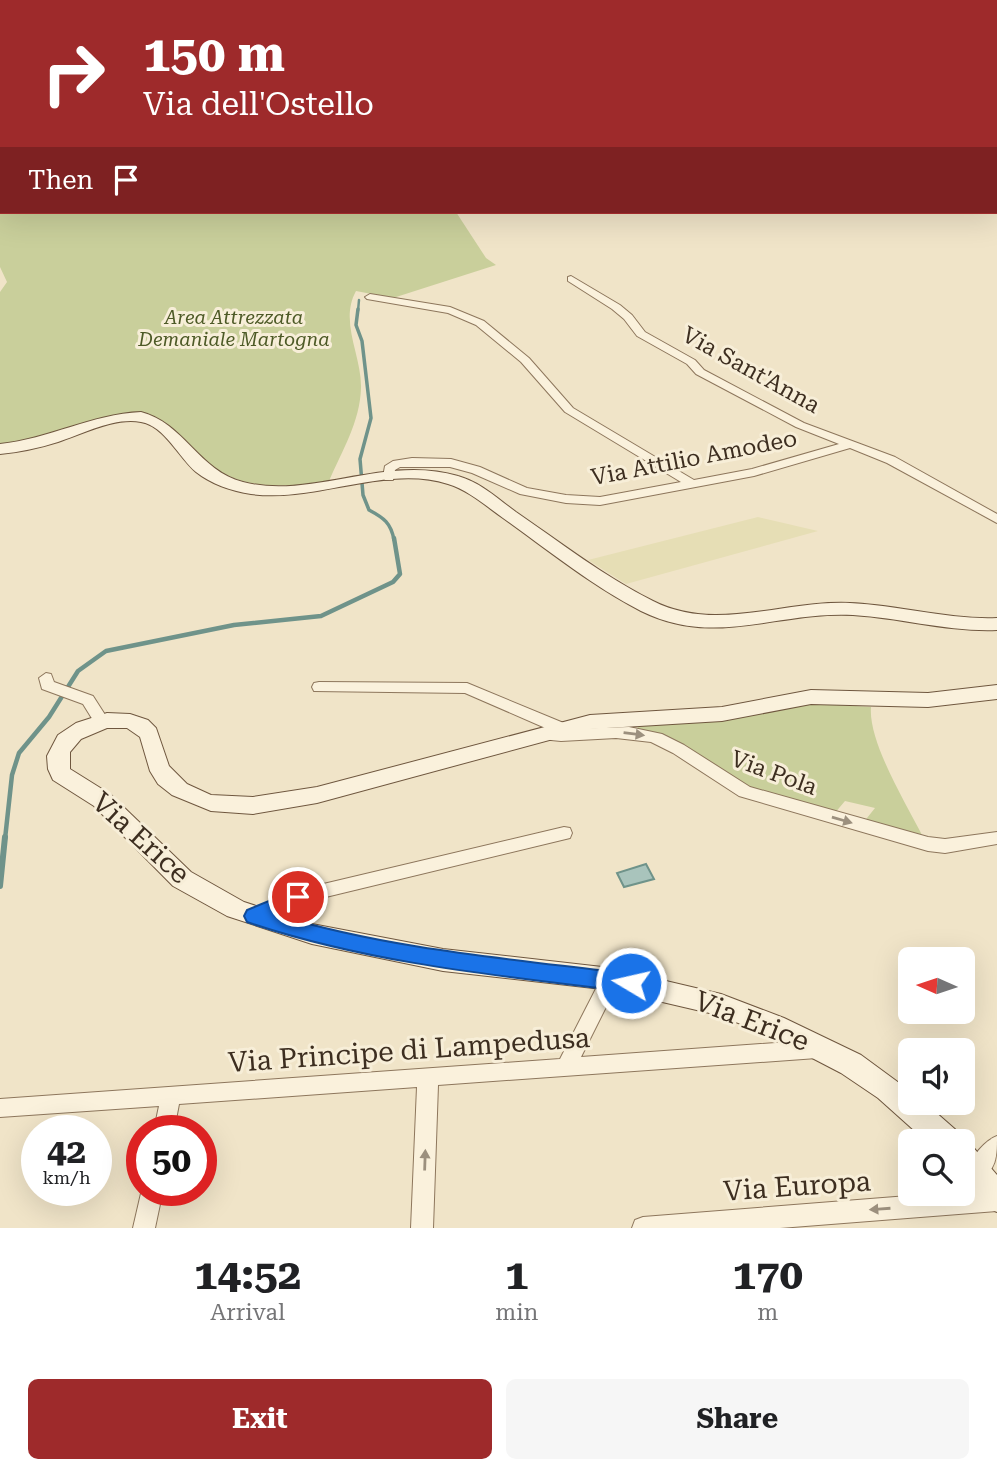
<!DOCTYPE html>
<html lang="en">
<head>
<meta charset="utf-8">
<style>
	body { margin:0; font-family:"Roboto Serif",serif; background:#f6f6f6; color:#202124; height:100vh; display:flex; flex-direction:column; font-size:26px; white-space:nowrap }
	* { box-sizing:border-box; margin:0 }
	p { font-size:23px; color:#757577 }
	.icon { flex:none; width:38px; height:38px; fill:none; stroke:currentColor; stroke-width:2; stroke-linecap:round; stroke-linejoin:round }
	.map { position:relative; height:1228px; overflow:hidden }
	.panel { display:flex; flex-direction:column; background:#fff; flex:1 }
	.panel>* { flex:none }
	.top-card { position:absolute; left:0px; top:0px; width:998px; height:214px; box-shadow:0 7px 28px #0002; background:#9e2a2b; color:#fff; overflow:hidden }
	.needle { width:46px; rotate:273deg }
	.controls { position:absolute; left:898px; top:947px; display:grid; gap:14px }
	.controls a { display:grid; place-items:center; width:77px; height:77px; border-radius:10px; background:#fff; box-shadow:0 7px 28px #0002; font-size:35px }
	.speed { position:absolute; left:21px; top:1115px; display:flex; gap:14px; font-size:35px; font-weight:700; text-align:center }
	.speed>* { display:grid; place-content:center; width:91px; height:91px; border-radius:50%; background:#fff; box-shadow:0 7px 28px #0002; line-height:1 }
	.speed small { font-size:18px; font-weight:400 }
	.speed .limit { border:10px solid #d22; background:#fff; color:#111 }
	.pin { position:absolute; display:grid; place-items:center; width:60px; height:60px; color:#fff; margin:-30px; border:4px solid #fff; border-radius:50%; box-shadow:0 2px 7px #0007 }
	.me { position:absolute; width:77px; margin:-38px; rotate:279deg; stroke-linejoin:round; filter:drop-shadow(0 0 5px #0008) }
	.turn { display:flex; align-items:center; gap:24px; height:147px; padding:0 28px; font-size:32px }
	.turn .icon { width:91px; height:91px; stroke-width:2.5 }
	.turn b { display:block; font-size:49px; line-height:60px }
	.then { display:flex; align-items:center; height:66px; padding:0 28px; background:#0003; gap:14px; font-size:26px }
	.eta { display:flex; justify-content:space-evenly; align-items:center; height:119px; text-align:center }
	.eta b { font-size:42px; font-weight:700; line-height:49px }
	.cta { display:flex; gap:14px; margin-top:auto; padding:14px 28px }
	.cta a { flex:1; height:80px; border-radius:10px; background:#9e2a2b; color:#fff; font-size:28px; font-weight:700; line-height:80px; text-align:center }
	.cta a+a { background:#f6f6f6; color:#202124 }
	.map>svg:first-child { display:block }
</style>
</head>
<body>
<div class="map">
<svg width="997" height="1228" viewBox="0 0 997 1228">
	<rect width="100%" height="100%" fill="#f0e4c8"/>
	<polygon fill="#e6deb5" points="758,517 818,531 626,584 588,560"/>
	<g fill="#c9cf9b">
		<path d="M0,160L2,212H456L486,258L496,265L393,298L356,291C339,322 362,356 361,388C360,422 342,451 329,481C291,487 246,491 213,467C187,449 169,413 135,413L42,440L0,445V292L7,282L0,267Z"/>
		<path d="M809,703L871,707C868,742 906,803 923,837L863,823L875,808L845,801L834,814L735,783L637,731L639,721H723Z"/>
	</g>
	<polygon fill="#a9c4bc" stroke="#6f938a" stroke-width="2" points="646,864 654,879 624,887 617,873"/>
	<g fill="none" stroke-linecap="round" stroke-linejoin="round">
		<polyline stroke="#6f938a" stroke-width="2.5" points="358,311 359,300"/>
		<path stroke="#6f938a" stroke-width="3.5" d="M358,309L356,325L362,341L371,418L360,459L363,495L369,510C384,518 391,523 394,540"/>
		<polyline stroke="#6f938a" stroke-width="4.5" points="5,839 12,775 19,753 49,717 78,671 106,651 234,625 321,616 393,582 400,574 394,538"/>
		<polyline stroke="#6f938a" stroke-width="6" points="0,886 5,837"/>
		<g stroke="#8d765c" stroke-width="2">
			<g id="minor">
				<polygon points="571,276 620,305 632,315 645,332 695,360 704,370 804,423 895,457 997,514 997,523 887,463 850,448 754,476 600,505 566,503 520,494 472,473 450,467 400,467 395,470 393,480 385,480 383,477 385,466 393,461 412,458 451,459 480,467 527,488 566,495 600,497 681,482 565,412 521,362 476,325 448,313 367,299 365,297 370,294 450,307 484,321 529,358 573,408 694,480 752,469 839,444 796,427 696,374 687,364 637,336 624,319 612,309 568,281 568,277"/>
				<polygon points="46,673 51,674 54,682 93,696 109,721 106,725 96,725 83,704 42,689 39,678"/>
				<polygon points="319,682 467,683 566,724 568,729 629,727 662,734 684,745 750,787 928,837 945,839 997,832 997,844 945,853 928,851 739,796 673,753 651,742 616,738 561,741 541,739 539,735 541,731 550,730 465,693 314,691 312,687 314,683"/>
				<polygon points="564,827 570,828 572,833 570,838 301,903 254,923 248,921 245,916 248,911 298,890"/>
				<polygon points="611,971 618,973 620,979 581,1057 817,1040 824,1043 827,1049 824,1055 817,1058 438,1085 433,1228 411,1228 417,1087 179,1104 174,1130 154,1130 159,1106 0,1117 0,1099 560,1059 604,973"/>
				<path d="M997,1136C997,1155 997,1172 977,1180L969,1177L966,1170C972,1157 984,1141 997,1136Z"/>
				<polygon points="142,1189 163,1190 155,1228 133,1228"/>
				<polygon points="997,1189 997,1211 780,1228 632,1228 635,1220 643,1217"/>
			</g>
		</g>
		<g stroke="#6f573f" stroke-width="2">
			<g id="secondary">
				<polygon points="410,0 427,0 426,2"/>
				<polygon points="857,0 866,0 868,2 858,2"/>
				<rect x="996" y="35" width="1" height="6"/>
				<path d="M141,412C184,423 199,471 243,482C311,500 385,454 458,476C480,482 498,499 516,512C561,543 605,577 653,601C716,633 783,600 850,603C900,605 947,620 997,618V630C948,632 902,618 853,615C776,611 716,648 641,611C592,586 548,550 503,518C486,506 468,490 448,484C387,464 315,503 251,494C232,491 211,484 196,472C179,458 165,426 141,422C114,417 83,434 58,442C39,448 20,452 0,454V444C49,439 92,414 141,412Z"/>
				<polygon points="997,685 997,699 928,707 811,704 722,721 590,729 317,803 253,814 211,811 172,795 158,784 150,771 140,737 127,728 107,728 81,739 70,752 70,769 110,794 191,872 244,902 312,924 443,949 611,968 721,994 784,1018 861,1055 910,1091 910,1102 924,1102 957,1131 961,1141 926,1141 878,1098 841,1073 766,1034 718,1015 611,990 443,971 312,944 227,916 173,886 94,806 53,780 48,769 47,756 58,735 76,723 107,713 130,714 148,720 156,728 169,766 187,784 211,795 253,797 317,787 590,715 722,707 811,690 928,693"/>
				<polygon points="962,1142 972,1146 997,1175 997,1212 986,1207 962,1179"/>
			</g>
		</g>
		<use href="#minor" fill="#faf1dc" fill-rule="evenodd"/>
		<use href="#secondary" fill="#faf1dc" fill-rule="evenodd"/>
	</g>
	<defs><path id="oneway-solid" d="M-6-.8H1V-3.2L6.5 0L1 3.2V.8H-6Z" transform="scale(1.75)"/></defs>
	<g fill="#9c907e">
		<use href="#oneway-solid" transform="translate(634 734) rotate(7)"/>
		<use href="#oneway-solid" transform="translate(842 820) rotate(16)"/>
		<use href="#oneway-solid" transform="translate(425 1160) rotate(-88)"/>
		<use href="#oneway-solid" transform="translate(880 1209) rotate(176)"/>
	</g>
	<path fill="#1a73e8" stroke="#114b97" stroke-width="2" d="M298,889L305,892L308,897L305,903L277,915C392,950 513,959 631,974L639,976L642,983L639,989L631,992C502,976 371,964 247,922L244,916L247,910Z"/>
	<g text-anchor="middle" dominant-baseline="central" stroke-width="6" stroke-linejoin="round" paint-order="stroke">
		<g font-size="19" font-style="italic" fill="#4d5a26" stroke="#f7eed8">
			<text x="234" y="317">Area Attrezzata<tspan x="234" dy="22">Demaniale Martogna</tspan></text>
		</g>
		<g font-size="23" fill="#3d2e20" stroke="#f7eed8">
			<text transform="translate(751 370) rotate(29)">Via Sant'Anna</text>
			<text transform="translate(694 458) rotate(-11)">Via Attilio Amodeo</text>
			<text transform="translate(774 773) rotate(20)">Via Pola</text>
		</g>
		<g font-size="28" fill="#3d2e20" stroke="#f7eed8">
			<text transform="translate(141 838) rotate(42)">Via Erice</text>
			<text transform="translate(752 1021) rotate(21)">Via Erice</text>
			<text transform="translate(409 1050) rotate(-4)">Via Principe di Lampedusa</text>
			<text transform="translate(797 1186) rotate(-4)">Via Europa</text>
		</g>
	</g>
</svg>
<div class="controls">
<a><svg class="needle" viewBox="-14 -14 28 28"><path d="M0-13l5 13h-10z" fill="#e53935"/><path d="M0 13l5-13h-10z" fill="#757577"/></svg></a>
<a><svg class="icon" aria-label="sound" viewBox="0 0 24 24"><path d="M4 9h4l5-4v14l-5-4H4zM17 9q2 3 0 6"/></svg></a>
<a><svg class="icon" aria-label="search" viewBox="0 0 24 24"><circle cx="10" cy="10" r="6"/><path d="M15 15l6 6"/></svg></a>
</div>
<div class="speed"><div>42<small>km/h</small></div><div class="limit">50</div></div>
<div class="pin" style="left:298px;top:897px;background:#d93025"><svg class="icon" aria-label="arrive" viewBox="0 0 24 24"><path d="M6 21V4h12l-3 4 3 4H6"/></svg></div>
<svg class="me" style="left:631px;top:983px" viewBox="-20 -20 40 40"><circle r="17" fill="#1a73e8" stroke="#fff" stroke-width="3"/><path d="M0-11L8 9 0 5-8 9z" fill="#fff"/></svg>
<div class="top-card">
<div class="turn"><svg class="icon" aria-label="right" viewBox="0 0 24 24"><path d="M7 20v-9h11M14 6l5 5-5 5"/></svg><div><b>150 m</b>Via dell'Ostello</div></div>
<div class="then">Then<svg class="icon" aria-label="arrive" viewBox="0 0 24 24"><path d="M6 21V4h12l-3 4 3 4H6"/></svg></div>
</div>
</div>
<section class="panel">
<div class="eta">
<div><b>14:52</b><p>Arrival</p></div>
<div><b>1</b><p>min</p></div>
<div><b>170</b><p>m</p></div>
</div>
<div class="cta"><a>Exit</a><a>Share</a></div>
</section>
</body>
</html>
